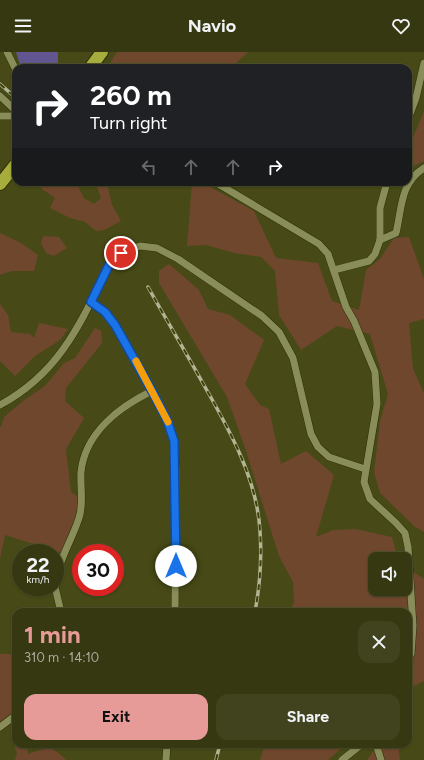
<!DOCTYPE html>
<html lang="en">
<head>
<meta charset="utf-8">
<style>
	body { margin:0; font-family:Figtree,sans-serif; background:#40431e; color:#f1f3f6; height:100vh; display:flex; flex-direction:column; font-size:15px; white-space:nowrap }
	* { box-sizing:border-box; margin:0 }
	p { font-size:13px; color:#aaac9f }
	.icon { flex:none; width:22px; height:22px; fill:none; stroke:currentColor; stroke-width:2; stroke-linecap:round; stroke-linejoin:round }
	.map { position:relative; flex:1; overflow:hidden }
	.details { position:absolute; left:12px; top:556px; width:400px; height:140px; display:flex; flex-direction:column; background:#353810; border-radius:12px; box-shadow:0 1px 3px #0004,0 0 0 1px #4f5230 }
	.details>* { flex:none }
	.top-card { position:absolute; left:12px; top:12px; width:400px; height:122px; border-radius:12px; box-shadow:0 1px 3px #0004,0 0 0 1px #4f5230; background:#202124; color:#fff; overflow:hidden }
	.buttons { position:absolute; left:368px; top:500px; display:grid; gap:8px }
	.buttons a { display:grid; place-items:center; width:44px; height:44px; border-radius:8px; background:#353810; box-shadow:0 1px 3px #0004,0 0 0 1px #4f5230; font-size:20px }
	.speed { position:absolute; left:12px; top:492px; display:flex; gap:8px; font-size:20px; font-weight:700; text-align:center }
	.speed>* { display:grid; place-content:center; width:52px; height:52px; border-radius:50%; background:#353810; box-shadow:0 1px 3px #0004,0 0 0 1px #4f5230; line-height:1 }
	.speed small { font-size:10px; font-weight:400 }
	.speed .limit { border:6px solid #d22; background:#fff; color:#111 }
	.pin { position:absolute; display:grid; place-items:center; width:34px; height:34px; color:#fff; margin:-17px; border:2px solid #fff; border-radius:50%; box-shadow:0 1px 4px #0007 }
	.me { position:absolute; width:44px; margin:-22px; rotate:0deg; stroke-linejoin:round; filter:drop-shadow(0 0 3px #0008) }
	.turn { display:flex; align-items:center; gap:14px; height:84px; padding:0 12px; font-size:18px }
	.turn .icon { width:52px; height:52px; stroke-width:2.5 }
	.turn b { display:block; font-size:28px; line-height:34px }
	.lanes { display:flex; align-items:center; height:38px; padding:0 12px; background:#0003; justify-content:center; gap:20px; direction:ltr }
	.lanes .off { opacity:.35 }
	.round { display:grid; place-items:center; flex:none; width:42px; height:42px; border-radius:12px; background:#40431e }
	.head { display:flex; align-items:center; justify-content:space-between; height:68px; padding:0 12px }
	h1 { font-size:24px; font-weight:700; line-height:30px; color:#e69b98 }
	.primary-button { display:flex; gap:8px; margin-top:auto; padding:8px 12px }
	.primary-button a { flex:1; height:46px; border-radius:12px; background:#e69b98; color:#111; font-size:16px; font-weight:700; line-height:46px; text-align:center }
	.primary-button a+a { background:#40431e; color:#f1f3f6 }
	header { display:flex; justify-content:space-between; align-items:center; height:52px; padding:0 12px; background:#353810; font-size:18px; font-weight:700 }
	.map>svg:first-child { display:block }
</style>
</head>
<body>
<header><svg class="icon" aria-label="menu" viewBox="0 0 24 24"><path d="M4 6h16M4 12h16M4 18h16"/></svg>Navio<svg class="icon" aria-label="heart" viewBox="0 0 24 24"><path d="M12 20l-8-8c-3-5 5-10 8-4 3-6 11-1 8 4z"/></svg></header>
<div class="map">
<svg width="424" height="708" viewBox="0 0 424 708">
	<rect width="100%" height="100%" fill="#474a16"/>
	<g fill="#6f472d">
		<polygon points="117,0 248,0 236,11 226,16 107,16"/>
		<polygon points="424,59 424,109 408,117 408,98"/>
		<polygon points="40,130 76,130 84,146 94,152 101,146 95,130 107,131 112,153 121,169 104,178 96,179 85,170 70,166 50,156 55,146 42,137"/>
		<polygon points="194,130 201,130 254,159 276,206 318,211 332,249 359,258 366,218 380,207 394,186 409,185 424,227 424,267 409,271 413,317 424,341 424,480 414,474 380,441 374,420 380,369 388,342 370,282 337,274 301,298 279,263 275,219 261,205 234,201 206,193 187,194 192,131"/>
		<polygon points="0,181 21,191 38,203 34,219 12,219 0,223"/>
		<polygon points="43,184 59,185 67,196 54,204 46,201 41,191"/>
		<polygon points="169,212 199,238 208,257 230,263 264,288 245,332 260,353 269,357 281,412 306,399 334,423 316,485 333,478 356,477 392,485 398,507 375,507 375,537 405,537 405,514 424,527 424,629 412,635 408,640 408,560 290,560 294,550 293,530 279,504 246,399 227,345 159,231 159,219"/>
		<polygon points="0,252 8,263 11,280 30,282 34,286 39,271 68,277 60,288 35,304 15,324 0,309"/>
		<polygon points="95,276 101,279 102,291 66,336 65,349 84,366 66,397 71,440 78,445 76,463 61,501 5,483 0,507 0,374 1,375 4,365 23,349 45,334 64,311 75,306"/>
		<polygon points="0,602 16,602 16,658 0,670"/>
		<path d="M16,675V692H27L28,702C47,696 51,692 66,708H15L17,701L11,683Z"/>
		<polygon points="265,692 346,692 328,708 260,708"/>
		<polygon points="378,692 398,692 400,708 367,708"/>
	</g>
	<polygon fill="#625690" points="16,0 58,0 58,16 21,16"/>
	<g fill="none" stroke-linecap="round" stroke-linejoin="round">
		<g stroke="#2d3007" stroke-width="8">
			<g id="minor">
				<polyline points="7,0 16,18"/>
				<polyline points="0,44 16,59"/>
				<polyline points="0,64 16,64"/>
				<polyline points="408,67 416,46 424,11"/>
				<polyline points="215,130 319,192 328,202 346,255 354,269 375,320 377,352 364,430 370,447 396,471 405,481 408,495 413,574 411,602 408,607"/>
				<path d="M380,188L396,181C402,156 400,131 424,116"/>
				<polyline points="334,218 369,209 375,202 380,188 380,156 387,130"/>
				<polyline points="91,250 105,260 115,273 152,339 167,368 174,389 176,418 175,560"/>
				<path d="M0,353C61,320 81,270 110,211L121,201L140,194L157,196L178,207L262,264L279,280L293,306L311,382L318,395L329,405L365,417"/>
				<path d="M55,532C58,509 72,488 79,466C84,452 80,435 81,420C85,381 119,355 152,339"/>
				<polyline points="55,535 61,560"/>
				<polyline points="0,675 16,663"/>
				<polyline points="376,692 381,708"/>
				<polyline points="166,708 167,692"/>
				<polyline points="342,708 362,692"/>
			</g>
		</g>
		<g stroke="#2d3007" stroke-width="14">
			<g id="highway">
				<polyline points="90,16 102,0"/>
				<polyline points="0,132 16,112"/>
			</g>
		</g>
		<use href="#minor" stroke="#898d59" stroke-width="7"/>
		<use href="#highway" stroke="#a7ad3c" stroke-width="12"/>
		<g stroke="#b2b594" stroke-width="3.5">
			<g id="rail">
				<polyline points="0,32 16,46"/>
				<path d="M148,235C167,269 187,302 205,335C230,379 257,427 260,479C262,506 260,533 255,560"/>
				<polyline points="216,708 220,692"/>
			</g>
		</g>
		<use href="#rail" stroke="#3d4008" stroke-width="2" stroke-dasharray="6" stroke-linecap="butt"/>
	</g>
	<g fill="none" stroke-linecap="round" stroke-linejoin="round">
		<g stroke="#114b97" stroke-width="10">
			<polyline id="route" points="121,201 110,211 91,250 105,260 115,273 152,339 167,368 174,389 176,514"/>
		</g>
		<use href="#route" stroke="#1a73e8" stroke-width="7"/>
		<polyline stroke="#f59e0b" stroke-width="7" points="136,309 168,370"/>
	</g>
</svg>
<div class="buttons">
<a><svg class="icon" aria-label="sound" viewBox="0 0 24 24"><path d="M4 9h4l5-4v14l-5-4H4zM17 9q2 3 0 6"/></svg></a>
</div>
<div class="speed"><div>22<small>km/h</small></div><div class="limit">30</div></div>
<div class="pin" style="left:121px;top:201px;background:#d93025"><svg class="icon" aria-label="arrive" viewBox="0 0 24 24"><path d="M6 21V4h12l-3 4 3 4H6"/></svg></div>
<svg class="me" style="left:176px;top:514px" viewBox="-20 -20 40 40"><circle r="19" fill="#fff"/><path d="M0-13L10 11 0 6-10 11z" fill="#1a73e8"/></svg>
<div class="top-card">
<div class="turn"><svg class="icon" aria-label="right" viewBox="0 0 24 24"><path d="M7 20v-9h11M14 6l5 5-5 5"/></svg><div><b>260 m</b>Turn right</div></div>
<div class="lanes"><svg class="icon off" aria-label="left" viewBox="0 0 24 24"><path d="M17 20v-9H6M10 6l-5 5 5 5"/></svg><svg class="icon off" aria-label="ahead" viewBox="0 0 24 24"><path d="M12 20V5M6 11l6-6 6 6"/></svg><svg class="icon off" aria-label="ahead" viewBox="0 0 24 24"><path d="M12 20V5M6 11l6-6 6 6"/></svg><svg class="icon" aria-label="right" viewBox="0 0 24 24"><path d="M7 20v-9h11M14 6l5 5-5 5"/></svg></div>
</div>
<section class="details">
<div class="head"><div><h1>1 min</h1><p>310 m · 14:10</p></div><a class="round"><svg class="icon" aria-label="close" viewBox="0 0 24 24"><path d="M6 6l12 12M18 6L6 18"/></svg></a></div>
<div class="primary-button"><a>Exit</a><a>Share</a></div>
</section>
</div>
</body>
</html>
